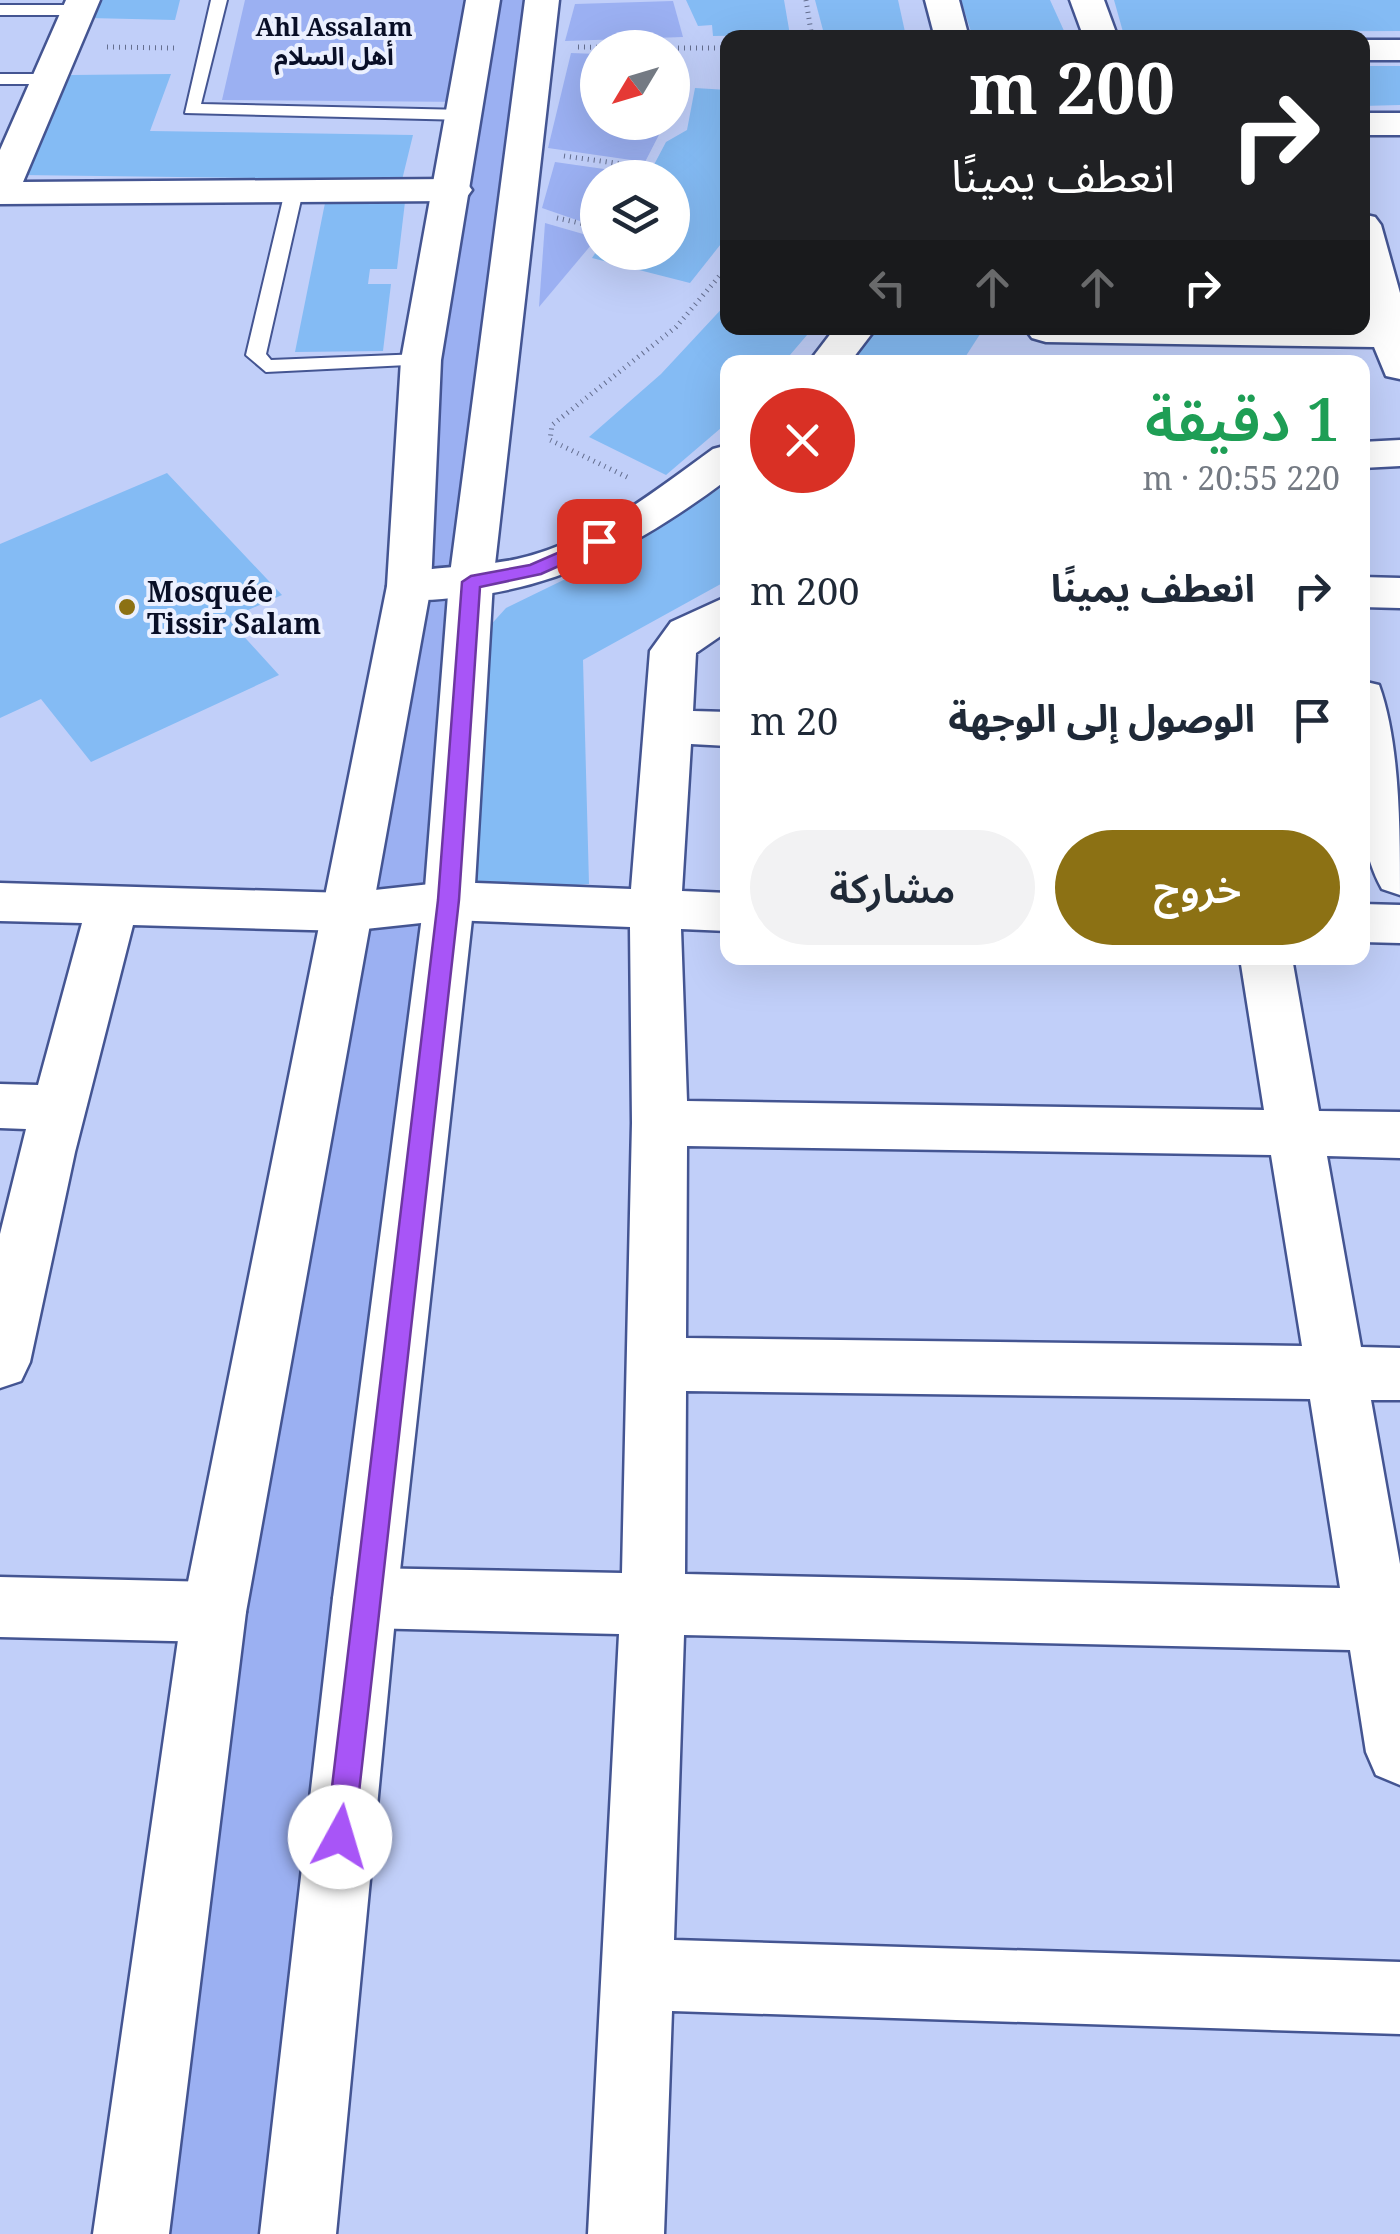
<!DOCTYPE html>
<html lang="ar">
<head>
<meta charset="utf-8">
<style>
	body { margin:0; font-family:"Noto Serif","Noto Sans Arabic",serif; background:#f2f2f3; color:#1f2937; direction:rtl; height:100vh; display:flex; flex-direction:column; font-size:38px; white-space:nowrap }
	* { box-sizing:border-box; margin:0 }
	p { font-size:32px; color:#747a83 }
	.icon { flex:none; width:55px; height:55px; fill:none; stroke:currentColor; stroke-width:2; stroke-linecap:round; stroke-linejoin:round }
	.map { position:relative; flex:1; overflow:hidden; direction:ltr }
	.details { position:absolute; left:720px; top:355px; width:650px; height:610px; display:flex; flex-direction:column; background:#fff; border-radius:20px; box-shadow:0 10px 40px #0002; direction:rtl }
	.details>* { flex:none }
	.top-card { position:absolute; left:720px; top:30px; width:650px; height:305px; border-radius:20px; box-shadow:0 10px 40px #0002; direction:rtl; background:#202124; color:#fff; overflow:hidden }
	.needle { width:65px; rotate:232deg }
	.controls { position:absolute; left:580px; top:30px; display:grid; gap:20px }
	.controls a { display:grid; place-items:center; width:110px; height:110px; border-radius:50%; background:#fff; box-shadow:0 10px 40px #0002; font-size:50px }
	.pin { position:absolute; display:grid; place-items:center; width:85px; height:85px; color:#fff; margin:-42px; border-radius:20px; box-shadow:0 5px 15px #0006 }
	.me { position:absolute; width:110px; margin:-55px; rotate:6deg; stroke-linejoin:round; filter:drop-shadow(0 0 8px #0008) }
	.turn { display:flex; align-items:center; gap:35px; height:210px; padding:0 30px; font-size:45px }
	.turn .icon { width:130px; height:130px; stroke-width:2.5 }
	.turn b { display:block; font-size:70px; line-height:85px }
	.lanes { display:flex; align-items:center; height:95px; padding:0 30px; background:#0003; justify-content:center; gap:50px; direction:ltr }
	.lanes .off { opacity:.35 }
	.round { display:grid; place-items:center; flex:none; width:105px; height:105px; border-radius:52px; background:#f2f2f3 }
	.summary { display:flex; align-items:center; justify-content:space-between; height:170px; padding:0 30px }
	h1 { font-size:60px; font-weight:600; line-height:75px; color:#1e9e55 }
	.action { display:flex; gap:20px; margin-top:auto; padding:20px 30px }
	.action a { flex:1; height:115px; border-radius:60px; background:#8c7114; color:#fff; font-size:40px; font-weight:600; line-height:115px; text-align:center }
	.action a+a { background:#f2f2f3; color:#1f2937 }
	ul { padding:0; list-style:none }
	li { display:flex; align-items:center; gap:30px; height:130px; padding:0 30px }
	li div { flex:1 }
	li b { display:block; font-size:38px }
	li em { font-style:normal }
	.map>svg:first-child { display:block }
</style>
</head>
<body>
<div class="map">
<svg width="1400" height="2234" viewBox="0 0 1400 2234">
	<rect width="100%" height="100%" fill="#c1cff9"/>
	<g fill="#9bb0f2">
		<polygon points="245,0 544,0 290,2234 123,2234 469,102 222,100"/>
		<polygon points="673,1 683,37 565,41 575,4"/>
		<polygon points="571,53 597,54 598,122 665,123 645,162 548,148"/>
		<polygon points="555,162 632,173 629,177 598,178 597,227 542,208"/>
		<polygon points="545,223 597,238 539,307"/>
	</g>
	<g fill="#84bbf4">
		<polygon points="97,0 180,0 175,20 89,18"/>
		<polygon points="686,0 784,0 790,35 713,36 712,25 698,26"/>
		<polygon points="815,0 898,0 905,32 824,34"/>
		<polygon points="961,0 1050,0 1065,33 972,35"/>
		<polygon points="1114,0 1400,0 1400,31 1123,32"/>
		<polygon points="1362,66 1400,66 1400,105 1362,106"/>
		<polygon points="171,74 150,131 413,135 402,180 22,175 71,75"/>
		<polygon points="695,88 728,90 728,235 690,283 592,258 596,252 672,252 672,178 647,178 666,142 687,130"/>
		<polygon points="405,202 397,269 370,269 368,284 391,284 383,351 295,352 325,203"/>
		<polygon points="728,302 728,328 813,328 784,362 728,362 728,422 666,475 589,437 661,374"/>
		<polygon points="876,328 984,328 962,362 854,362"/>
		<polygon points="167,473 282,595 228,619 279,675 91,762 41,699 0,718 0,544"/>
		<polygon points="728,483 728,580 583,660 589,884 469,892 477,640 506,608 627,549"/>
	</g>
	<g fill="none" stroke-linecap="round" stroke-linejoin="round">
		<g stroke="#445592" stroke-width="4">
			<g id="lane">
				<polygon points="211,0 227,0 201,104 466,110 475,115 466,120 185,113"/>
				<polygon points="0,5 79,5 87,10 79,15 0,15"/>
				<polygon points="0,74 49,74 58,79 49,84 0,84"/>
				<polygon points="294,185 303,191 266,354 271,360 421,354 431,360 428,364 266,372 246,355 285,191"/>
			</g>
		</g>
		<g stroke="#445592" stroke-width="5">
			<g id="street">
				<polygon points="66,0 100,0 23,182 453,179 466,182 472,190 466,198 453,201 0,204 0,150"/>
				<polygon points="925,0 959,0 969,38 935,38"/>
				<polygon points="1070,0 1104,0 1118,38 1084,38"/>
				<rect x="1362" y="40" width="38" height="20"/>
				<rect x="1362" y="113" width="38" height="22"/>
				<polygon points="1362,214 1375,217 1381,225 1400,293 1400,379 1386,376 1374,347 1046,342 1032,338 1026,330 1362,328 1362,322 1368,323 1362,301"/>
				<polygon points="835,328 876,328 850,362 809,362"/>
				<polygon points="1400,440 1400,466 1362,468 1362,442"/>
				<path d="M728,445V479C646,540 565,587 462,597C439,599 416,603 393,596L387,586L393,576C433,565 476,568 517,559C590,543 654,492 713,449Z"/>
				<polygon points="1362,577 1400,578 1400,608 1362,607"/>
				<path d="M728,596V631L696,653L693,711L728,712V746L691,744L682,891L728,893V931L681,929L687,1101L1264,1110L1240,958H1292L1319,1111L1400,1112V1158L1327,1156L1361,1347L1400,1348V1400H1371L1400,1564V1785L1376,1775L1366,1752L1350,1650L684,1635L674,1940L1400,1962V2034L672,2011L664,2234H588L619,1634L365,1628L342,1619L333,1598L342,1577L365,1568L622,1573L632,1123L630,927L449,920L347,931L133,925L75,1152L30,1362L21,1381L0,1388V1234L26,1129L0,1128V1084L38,1085L82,923L0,921V883L347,893L449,882L631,889L650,651L671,622ZM687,1146L1271,1155L1302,1346L686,1338ZM686,1391L1310,1399L1340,1588L685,1574Z"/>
				<path d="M1362,681L1379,685C1400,743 1400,830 1400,895L1382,889C1349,831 1362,746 1362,681Z"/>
				<polygon points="1362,904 1400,905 1400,943 1362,942"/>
				<polygon points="0,1577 214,1582 237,1590 246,1612 237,1634 214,1642 0,1637"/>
			</g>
		</g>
		<g stroke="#445592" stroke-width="5">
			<g id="secondary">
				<polygon points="466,0 500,0 441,360 431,586 246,1612 169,2234 93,2234 182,1612 387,586 401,360"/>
				<polygon points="525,0 559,0 493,582 474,901 397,1598 336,2234 260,2234 333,1598 424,901 449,582"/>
			</g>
		</g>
		<g stroke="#646e8f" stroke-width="5" stroke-dasharray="1 5" stroke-linecap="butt">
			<polyline points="806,0 812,38"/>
			<polyline points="107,47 174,48"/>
			<polyline points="578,47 647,48"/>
			<polyline points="672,48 728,48"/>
			<polyline points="564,156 637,166"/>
			<polyline points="557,218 598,227"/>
			<polyline points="627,477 550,440 552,425 676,327 728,266"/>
		</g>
		<use href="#lane" fill="#fff" fill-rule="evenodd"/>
		<use href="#street" fill="#fff" fill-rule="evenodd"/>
		<use href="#secondary" fill="#fff" fill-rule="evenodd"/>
	</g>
	<polygon fill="#a855f7" stroke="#6d37a1" stroke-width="2.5" points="599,535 608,541 606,545 541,574 480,587 459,900 354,1837 350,1847 340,1851 330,1847 326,1837 438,900 462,582 471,576 530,565"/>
	<circle fill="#8c7114" stroke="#ebf0ff" stroke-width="4" cx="127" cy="607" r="10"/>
	<g text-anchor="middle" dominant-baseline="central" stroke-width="8" stroke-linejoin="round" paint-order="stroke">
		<g font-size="25" font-weight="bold" fill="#090f27" stroke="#ebf0ff">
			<text x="334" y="26">Ahl Assalam<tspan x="334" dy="29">أهل السلام</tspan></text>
		</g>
		<g font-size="28" font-weight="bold" fill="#090f27" stroke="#ebf0ff" text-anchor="start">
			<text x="147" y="591">Mosquée<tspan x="147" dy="32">Tissir Salam</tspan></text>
		</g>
	</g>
</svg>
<div class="controls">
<a><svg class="needle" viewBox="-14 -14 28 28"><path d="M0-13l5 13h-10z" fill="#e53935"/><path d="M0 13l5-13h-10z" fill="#747a83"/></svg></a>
<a><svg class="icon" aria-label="layers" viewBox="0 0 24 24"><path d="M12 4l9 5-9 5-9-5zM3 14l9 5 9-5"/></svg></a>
</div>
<div class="pin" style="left:599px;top:541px;background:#d93025"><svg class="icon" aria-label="arrive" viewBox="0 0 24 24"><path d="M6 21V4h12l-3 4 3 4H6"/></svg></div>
<svg class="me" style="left:340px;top:1837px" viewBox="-20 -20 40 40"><circle r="19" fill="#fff"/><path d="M0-13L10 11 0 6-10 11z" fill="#a855f7"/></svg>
<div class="top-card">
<div class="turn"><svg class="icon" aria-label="right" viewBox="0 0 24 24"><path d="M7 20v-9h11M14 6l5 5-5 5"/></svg><div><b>200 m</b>انعطف يمينًا</div></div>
<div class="lanes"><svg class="icon off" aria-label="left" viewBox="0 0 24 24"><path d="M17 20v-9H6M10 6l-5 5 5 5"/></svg><svg class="icon off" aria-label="ahead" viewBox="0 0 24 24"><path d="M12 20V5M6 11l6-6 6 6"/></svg><svg class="icon off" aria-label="ahead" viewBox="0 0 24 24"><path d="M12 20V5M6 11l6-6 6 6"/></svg><svg class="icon" aria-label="right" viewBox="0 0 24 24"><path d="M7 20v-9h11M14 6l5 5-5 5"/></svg></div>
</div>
<section class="details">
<div class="summary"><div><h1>1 دقيقة</h1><p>220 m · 20:55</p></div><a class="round" style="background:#d93025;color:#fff"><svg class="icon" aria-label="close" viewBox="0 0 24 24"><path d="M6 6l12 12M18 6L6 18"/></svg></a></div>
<ul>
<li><svg class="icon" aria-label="right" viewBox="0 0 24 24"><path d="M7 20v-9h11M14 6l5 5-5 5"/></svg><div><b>انعطف يمينًا</b></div><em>200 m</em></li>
<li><svg class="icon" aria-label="arrive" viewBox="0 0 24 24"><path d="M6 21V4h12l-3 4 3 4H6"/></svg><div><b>الوصول إلى الوجهة</b></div><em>20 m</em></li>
</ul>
<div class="action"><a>خروج</a><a>مشاركة</a></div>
</section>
</div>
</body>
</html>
